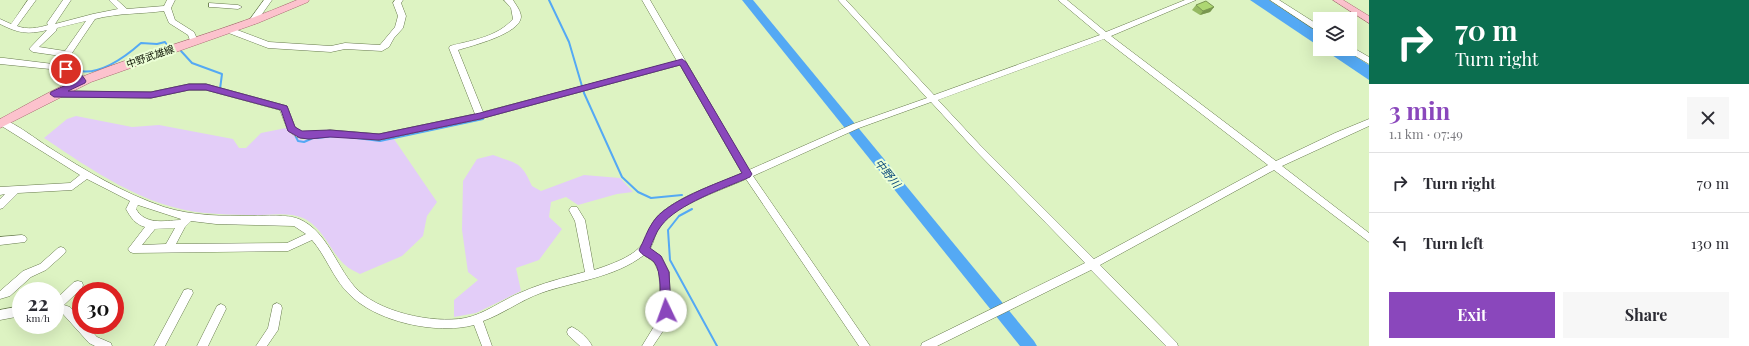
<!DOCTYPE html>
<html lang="en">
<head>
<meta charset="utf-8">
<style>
	body { margin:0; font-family:"Playfair Display","Noto Sans JP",serif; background:#f7f7f7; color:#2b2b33; height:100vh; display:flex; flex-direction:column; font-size:15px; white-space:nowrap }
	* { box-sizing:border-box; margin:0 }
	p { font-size:13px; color:#7c7c81 }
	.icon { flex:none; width:22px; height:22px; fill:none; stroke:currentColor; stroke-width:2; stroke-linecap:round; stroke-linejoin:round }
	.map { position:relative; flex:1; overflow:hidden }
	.sheet { display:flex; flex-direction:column; background:#fff; width:380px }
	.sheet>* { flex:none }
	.top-card { background:#0b6e4f; color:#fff; overflow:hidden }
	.controls { position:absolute; left:1313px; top:12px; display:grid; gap:8px }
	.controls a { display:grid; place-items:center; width:44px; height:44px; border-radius:0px; background:#fff; box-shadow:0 4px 16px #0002; font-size:20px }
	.speed { position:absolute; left:12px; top:282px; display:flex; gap:8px; font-size:20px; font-weight:700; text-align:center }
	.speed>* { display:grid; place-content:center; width:52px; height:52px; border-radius:50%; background:#fff; box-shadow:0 4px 16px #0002; line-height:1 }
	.speed small { font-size:10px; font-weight:400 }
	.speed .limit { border:6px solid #d22; background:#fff; color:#111 }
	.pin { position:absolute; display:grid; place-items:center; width:34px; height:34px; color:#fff; margin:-17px; border:2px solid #fff; border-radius:50%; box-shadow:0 1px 4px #0007 }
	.me { position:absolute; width:44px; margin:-22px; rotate:357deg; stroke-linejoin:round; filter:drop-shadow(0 0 3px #0008) }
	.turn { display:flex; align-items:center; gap:14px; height:84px; padding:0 20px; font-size:18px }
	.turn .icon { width:52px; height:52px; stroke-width:2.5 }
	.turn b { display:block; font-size:28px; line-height:34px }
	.round { display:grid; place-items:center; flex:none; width:42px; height:42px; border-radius:0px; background:#f7f7f7 }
	.summary { display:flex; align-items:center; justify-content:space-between; height:68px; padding:0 20px }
	h1 { font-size:24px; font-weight:700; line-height:30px; color:#8a47bc }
	.primary-button { display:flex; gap:8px; margin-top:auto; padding:8px 20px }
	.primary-button a { flex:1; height:46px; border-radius:0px; background:#8a47bc; color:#fff; font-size:16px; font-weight:700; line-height:46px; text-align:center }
	.primary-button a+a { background:#f7f7f7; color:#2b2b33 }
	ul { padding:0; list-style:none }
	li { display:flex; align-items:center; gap:12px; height:60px; padding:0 20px; border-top:1px solid #e1e1e2 }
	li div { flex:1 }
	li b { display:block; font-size:15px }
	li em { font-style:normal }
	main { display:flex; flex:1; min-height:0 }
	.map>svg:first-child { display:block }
</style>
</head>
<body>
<main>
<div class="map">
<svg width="1369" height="346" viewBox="0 0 1369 346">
	<rect width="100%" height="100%" fill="#ddf3c2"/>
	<g fill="#e3cdf8">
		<path d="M76,116L132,127L159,125L233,139L239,148H246L261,133L286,128L302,140L325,135L394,139L437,202L427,216L423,236L402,256L360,274C355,271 349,269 345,265C329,250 324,228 303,218C287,211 266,216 249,215C234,215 219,214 204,213C144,207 92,170 44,138L67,119Z"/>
		<path d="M493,155C517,164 521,161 532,186L541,191L584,175L620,178L633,192L617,194L578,205L566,197L551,202L549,217L562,229L539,260L516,268L521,291L476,313L454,317V300L478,280L468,272L462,230L463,181L477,159Z"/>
	</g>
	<g fill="#54a9f4">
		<polygon points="1250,0 1269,0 1320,33 1320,47"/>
		<polygon points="1323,49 1344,49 1369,65 1369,80"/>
	</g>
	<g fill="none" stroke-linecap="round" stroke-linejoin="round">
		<g stroke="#54a9f4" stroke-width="2">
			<polyline points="549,0 569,42 584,93 622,177 638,192 651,198 682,195"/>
			<polyline points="181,51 192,63 222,74 220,89"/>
			<path d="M72,69C96,79 124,58 141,43L157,44L165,42L167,45"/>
			<polyline points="295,135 298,141 304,142 313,138"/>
			<polyline points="349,137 380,141 483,119"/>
			<polyline points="317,138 334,136"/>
			<polyline points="692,209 679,216 668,230 670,260 717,346"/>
		</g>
		<polygon fill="#54a9f4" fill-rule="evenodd" points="742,0 753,0 1034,341 1037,346 1020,346"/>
		<g stroke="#677a4d" stroke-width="1">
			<g id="minor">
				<path d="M28,0H36L17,26C27,30 38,28 48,25L47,23L63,0H71L55,24L93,14L118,9L109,0H117L127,9L164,6L167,0H175L171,8L175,20L194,32L198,41L197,43H191L188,35L169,23L164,11C141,14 118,13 95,19L70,56L62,65C72,68 80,72 86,81L85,83H79L69,73L60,70L0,64V58H4L53,64L61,56L33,52L29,49L47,30C27,35 18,33 0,24V19L11,24ZM86,21L65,51L39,47L56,31L57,28Z"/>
				<polygon points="264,0 272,0 255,24 249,24 248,22"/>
				<polygon points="395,0 403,0 401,3 406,16 403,28 394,38 389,47 382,51 345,49 331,52 268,48 226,32 225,30 226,28 232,28 269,42 331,46 345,43 380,45 395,27 398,16 393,3"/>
				<path d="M504,0H513C516,5 521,11 521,17C520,34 471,46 458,50L483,112L677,61L642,0H650L749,170L853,124L927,98L838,0H846L934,95L1100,35L1058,0H1067L1106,32L1185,0H1196L1111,36L1276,161L1335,133L1369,119V126L1282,166L1369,233V242L1274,170L1100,265L1177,343L1178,346H1166L1091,270L937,346H921L922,343L1085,263L974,149L931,102L859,128L753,176L870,346H859L746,179C722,190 675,205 660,226C655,233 654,242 650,249L661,256L669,272L671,311L667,325L653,346H642L658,320L661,311L659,272L654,262L644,255C614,278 575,281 541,293C521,300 503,314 483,321L492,346H482L474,325C437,335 375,322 348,293C333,278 326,256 312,240L288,251L133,253L130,252L128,249L145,227C135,224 131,218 126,209L130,201L87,179L72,190L18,193L3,208L0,209V199L5,194L0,195V187L70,183L80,175L0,125V119H2C16,123 37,140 50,148C86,171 123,193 164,207C193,216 223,216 252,216C265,216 287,214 299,219C327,231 335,264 354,286C376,312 433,324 465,318C485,314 502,300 522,292C542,283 563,278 585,272L575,221L569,210L571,207H577L585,220L594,270C609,265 637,256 644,241C649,230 652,220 662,212C684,194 715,185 742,173L680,65L480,119L379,140L330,136L309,139L297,137L288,131L280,110L206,90H189L151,98L55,97L51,94L55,91L151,92L189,84H206L287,106L295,127L302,132L309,133L330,130L379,134L475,114L449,48L450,46C473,40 497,37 513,19L511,8ZM1104,39L1268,165L1094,259L980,145L938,100ZM138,205L181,219L180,220C163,221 145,225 136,209ZM191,221L216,224L294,226L306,234L287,243L176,244L185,227ZM175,228L166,244L142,245L155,229Z"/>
				<polygon points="1270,0 1279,0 1320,26 1320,33"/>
				<polygon points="209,3 238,5 242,7 238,9 212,7 209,7"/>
				<polygon points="1350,46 1369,57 1369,64 1347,51 1346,49 1350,49"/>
				<polygon points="22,235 25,236 27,239 25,242 0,245 0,237"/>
				<polygon points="61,247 64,248 66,251 64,254 46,270 31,277 10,296 0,299 0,291 23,271 40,264 58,248"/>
				<polygon points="78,281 82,282 83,285 82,288 64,305 70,307 81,319 81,325 86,325 97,337 111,343 112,346 95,346 89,343 62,313 55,311 55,300 74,282"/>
				<polygon points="188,289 192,290 193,293 165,346 154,346 184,290"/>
				<polygon points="277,303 281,305 282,308 278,330 267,346 256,346 268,328 273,305"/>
				<polygon points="221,304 225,306 226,309 208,346 197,346 217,306"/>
				<polygon points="21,306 21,316 0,320 0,310"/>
				<path d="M572,327C579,330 589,339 592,346H580L568,335L567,332L568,329Z"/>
			</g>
		</g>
		<g stroke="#a76b71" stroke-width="1">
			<g id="major">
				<path d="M297,0H309L308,2L258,23L91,82L0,128V119C28,104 55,88 84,76C154,48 228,30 297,0Z"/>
				<polygon points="1333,0 1343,0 1369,16 1369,23"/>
			</g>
		</g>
		<use href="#minor" fill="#fff" fill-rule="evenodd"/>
		<use href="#major" fill="#fcc2cd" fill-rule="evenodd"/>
	</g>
	<polygon fill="#95b962" points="1196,5 1214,7 1210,12 1200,15 1192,10"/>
	<polygon fill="#799650" points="1214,7 1210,12 1200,15 1203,11"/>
	<polygon fill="#add772" stroke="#799650" points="1206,1 1214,7 1203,11 1196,5"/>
	<path fill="#8a47bc" stroke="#5a2e7a" d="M682,59L686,62L752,174L750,177C725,188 677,204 661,226C656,232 653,241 650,248L661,256L669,272L671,311L670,314L666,316L662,314L661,311C660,298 662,271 654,262C649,257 642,256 639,250C644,241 647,230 653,222C666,201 718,183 742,173L680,65L480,119L379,140L330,137L309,139L300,138L288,131L281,110L206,90H189L151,98L54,97L50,94L51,92L77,80L73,75L63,71V67C74,65 81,73 86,81L85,83L68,91L151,92L189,84H206L287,106L295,127L302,131L330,130L379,134L480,113Z"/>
	<g text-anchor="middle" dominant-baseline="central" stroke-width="4" stroke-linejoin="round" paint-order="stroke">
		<g font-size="10" fill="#0e1504" stroke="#ecffd7">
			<text transform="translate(150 56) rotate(-19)">中野武雄線</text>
		</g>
		<g font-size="11" font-style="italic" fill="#0c4b7b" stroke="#ecffd7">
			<text transform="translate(888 173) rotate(51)">中野川</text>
		</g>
	</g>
</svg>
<div class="controls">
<a><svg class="icon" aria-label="layers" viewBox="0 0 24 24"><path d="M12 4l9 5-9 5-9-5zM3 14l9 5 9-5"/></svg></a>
</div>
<div class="speed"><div>22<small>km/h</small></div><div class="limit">30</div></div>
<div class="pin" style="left:66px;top:69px;background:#d93025"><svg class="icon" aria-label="arrive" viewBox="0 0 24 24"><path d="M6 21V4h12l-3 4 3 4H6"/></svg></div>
<svg class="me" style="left:666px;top:311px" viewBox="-20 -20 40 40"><circle r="19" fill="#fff"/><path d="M0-13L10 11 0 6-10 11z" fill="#8a47bc"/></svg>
</div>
<section class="sheet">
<div class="top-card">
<div class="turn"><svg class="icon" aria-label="right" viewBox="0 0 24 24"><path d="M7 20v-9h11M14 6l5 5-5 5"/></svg><div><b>70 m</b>Turn right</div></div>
</div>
<div class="summary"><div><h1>3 min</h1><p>1.1 km · 07:49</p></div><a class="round"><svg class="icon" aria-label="close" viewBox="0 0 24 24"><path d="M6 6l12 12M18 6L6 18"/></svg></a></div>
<ul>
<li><svg class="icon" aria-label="right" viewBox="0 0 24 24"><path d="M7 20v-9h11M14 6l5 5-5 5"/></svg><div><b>Turn right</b></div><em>70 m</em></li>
<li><svg class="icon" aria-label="left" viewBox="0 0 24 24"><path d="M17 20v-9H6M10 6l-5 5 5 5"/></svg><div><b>Turn left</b></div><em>130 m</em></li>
</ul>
<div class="primary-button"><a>Exit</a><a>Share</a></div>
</section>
</main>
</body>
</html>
